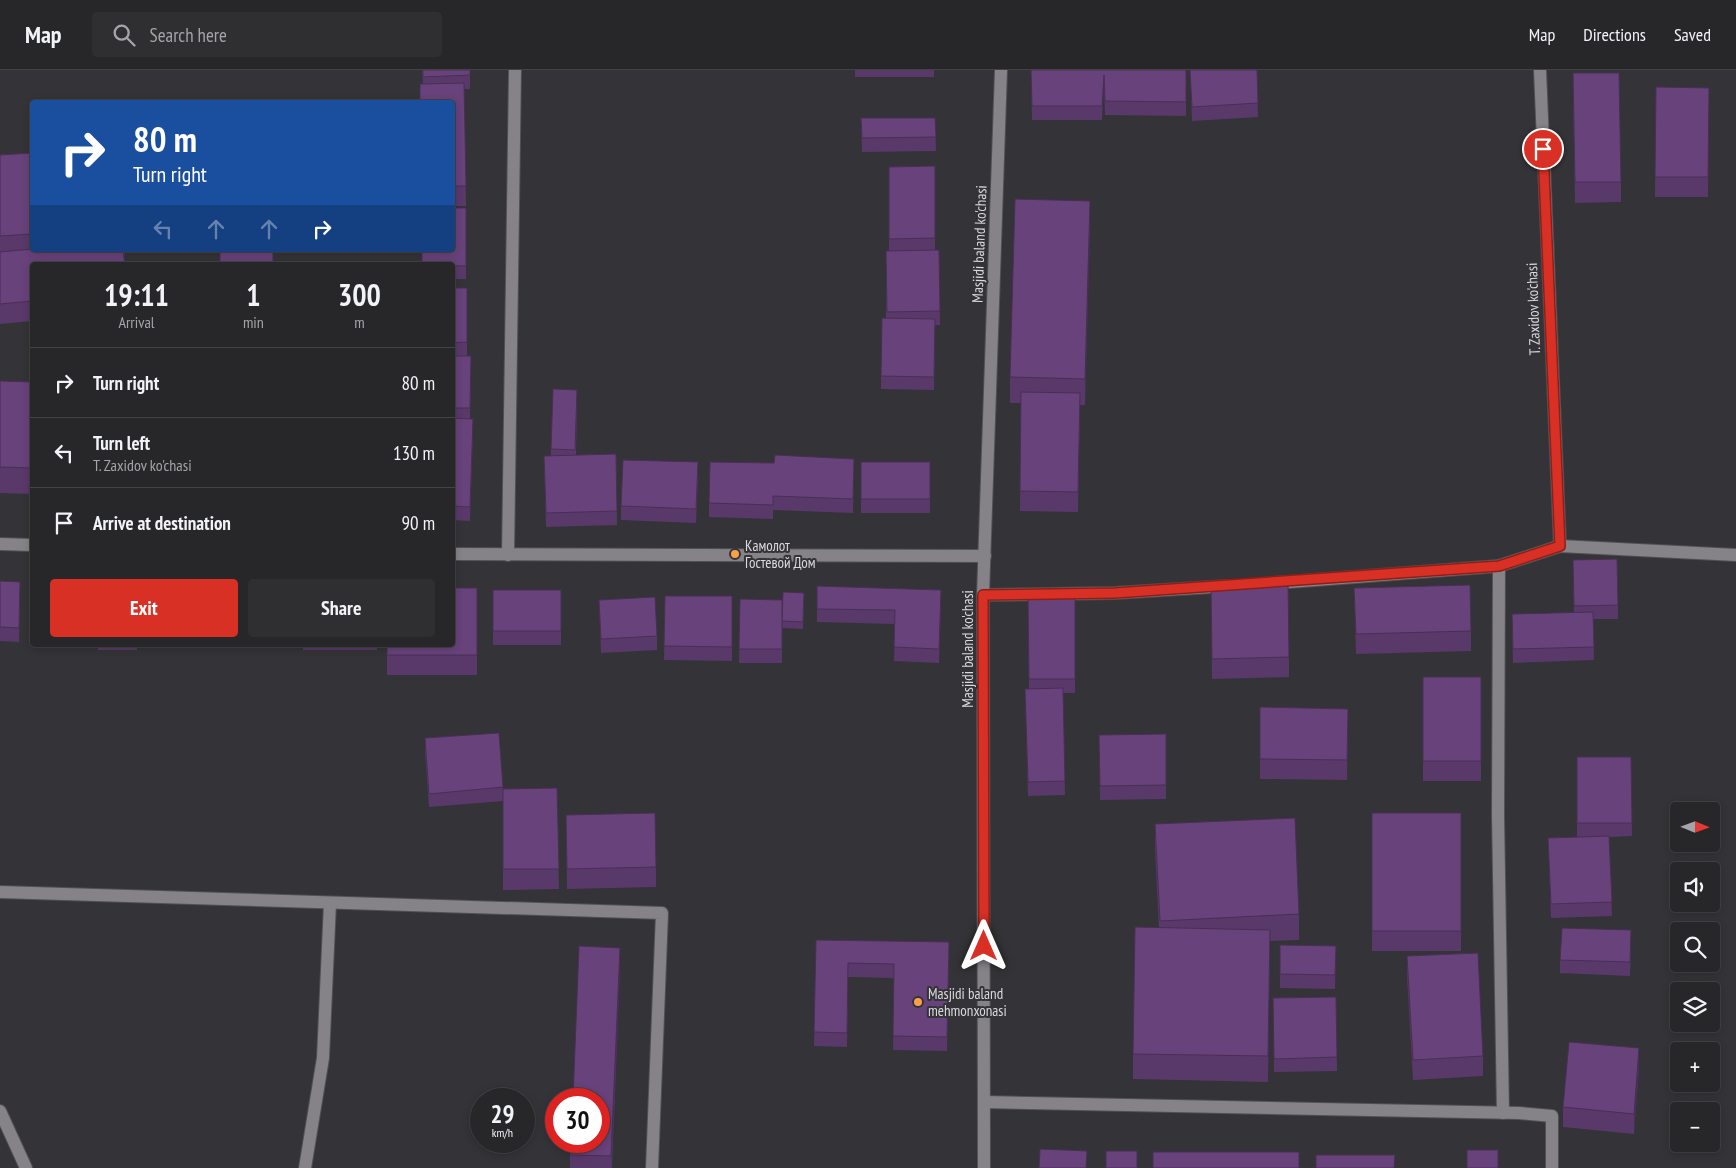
<!DOCTYPE html>
<html lang="en">
<head>
<meta charset="utf-8">
<style>
	body { margin:0; font-family:"PT Sans Narrow",sans-serif; background:#2f2e31; color:#f1f3f6; height:100vh; display:flex; flex-direction:column; font-size:19px; white-space:nowrap }
	* { box-sizing:border-box; margin:0 }
	p { font-size:16px; color:#a4a5a8 }
	.icon { flex:none; width:28px; height:28px; fill:none; stroke:currentColor; stroke-width:2; stroke-linecap:round; stroke-linejoin:round }
	.map { position:relative; flex:1; overflow:hidden }
	.sheet { position:absolute; left:30px; top:192px; width:425px; height:385px; display:flex; flex-direction:column; background:#272629; border-radius:5px; box-shadow:0 2px 8px #0003,0 0 0 1px #434346 }
	.sheet>* { flex:none }
	.top-card { position:absolute; left:30px; top:30px; width:425px; height:152px; border-radius:5px; box-shadow:0 2px 8px #0003,0 0 0 1px #434346; background:#1a4fa0; color:#fff; overflow:hidden }
	.needle { width:32px; rotate:91deg }
	.controls { position:absolute; left:1670px; top:732px; display:grid; gap:10px }
	.controls a { display:grid; place-items:center; width:50px; height:50px; border-radius:5px; background:#272629; box-shadow:0 2px 8px #0003,0 0 0 1px #434346; font-size:25px }
	.speed { position:absolute; left:470px; top:1018px; display:flex; gap:10px; font-size:25px; font-weight:700; text-align:center }
	.speed>* { display:grid; place-content:center; width:65px; height:65px; border-radius:50%; background:#272629; box-shadow:0 2px 8px #0003,0 0 0 1px #434346; line-height:1 }
	.speed small { font-size:12px; font-weight:400 }
	.speed .limit { border:8px solid #d22; background:#fff; color:#111 }
	.pin { position:absolute; display:grid; place-items:center; width:42px; height:42px; color:#fff; margin:-21px; border:2px solid #fff; border-radius:50%; box-shadow:0 1px 5px #0007 }
	.me { position:absolute; width:55px; margin:-28px; rotate:0deg; stroke-linejoin:round; filter:drop-shadow(0 0 4px #0008) }
	.turn { display:flex; align-items:center; gap:18px; height:105px; padding:0 20px; font-size:22px }
	.turn .icon { width:65px; height:65px; stroke-width:2.5 }
	.turn b { display:block; font-size:35px; line-height:42px }
	.lanes { display:flex; align-items:center; height:48px; padding:0 20px; background:#0003; justify-content:center; gap:25px; direction:ltr }
	.lanes .off { opacity:.35 }
	.eta { display:flex; justify-content:space-evenly; align-items:center; height:85px; text-align:center }
	.eta b { font-size:30px; font-weight:700; line-height:35px }
	.cta { display:flex; gap:10px; margin-top:auto; padding:10px 20px }
	.cta a { flex:1; height:58px; border-radius:5px; background:#d93025; color:#fff; font-size:20px; font-weight:700; line-height:58px; text-align:center }
	.cta a+a { background:#2f2e31; color:#f1f3f6 }
	ul { padding:0; list-style:none }
	li { display:flex; align-items:center; gap:15px; height:70px; padding:0 20px; border-top:1px solid #434346 }
	li div { flex:1 }
	li b { display:block; font-size:19px }
	li em { font-style:normal }
	header { display:flex; align-items:center; gap:30px; box-sizing:border-box; height:70px; padding:0 25px; background:#272629; border-bottom:1px solid #434346 }
	header strong { font-size:24px }
	nav { display:flex; gap:28px; margin-inline-start:auto; font-size:18px }
	.search { width:350px; height:45px; background:#2f2e31; display:flex; align-items:center; gap:12px; box-sizing:border-box; padding:0 18px; border-radius:5px; color:#a4a5a8; font-size:19px }
	.map>svg:first-child { display:block }
</style>
</head>
<body>
<header>
<strong>Map</strong>
<div class="search"><svg class="icon" aria-label="search" viewBox="0 0 24 24"><circle cx="10" cy="10" r="6"/><path d="M15 15l6 6"/></svg>Search here</div>
<nav><a>Map</a><a>Directions</a><a>Saved</a></nav>
</header>
<div class="map">
<svg width="1736" height="1098" viewBox="0 0 1736 1098">
	<rect width="100%" height="100%" fill="#343337"/>
	<g fill="none" stroke-linecap="round" stroke-linejoin="round">
		<g stroke="#515054" stroke-width="14">
			<g id="minor">
				<polyline points="1540,0 1560,476"/>
				<polyline points="0,474 32,475"/>
				<polyline points="452,484 985,486"/>
				<polyline points="508,485 515,0"/>
				<polyline points="1262,514 1499,496"/>
				<polyline points="983,525 1115,523 1227,516"/>
				<polyline points="0,822 662,843 652,1098"/>
				<polyline points="984,1032 1519,1043 1552,1046 1552,1098"/>
				<polyline points="0,1041 26,1098"/>
				<polyline points="1503,1043 1498,745 1499,496 1560,476 1736,485"/>
				<polyline points="305,1098 323,988 330,833"/>
				<polyline points="984,1098 983,525 1001,0"/>
			</g>
		</g>
		<use href="#minor" stroke="#858388" stroke-width="12"/>
	</g>
	<g fill="#59396a">
		<polygon points="422,0 470,0 470,19 464,19 466,136 452,136 452,32 423,14"/>
		<rect x="855" y="0" width="79" height="7"/>
		<polygon points="1031,0 1186,0 1186,46 1105,45 1104,18 1102,50 1032,50"/>
		<polygon points="1190,0 1257,0 1258,47 1192,51"/>
		<polygon points="1656,17 1709,18 1708,127 1655,127"/>
		<polygon points="1573,23 1621,112 1621,132 1575,133"/>
		<polygon points="861,48 935,48 936,81 862,82"/>
		<polygon points="32,83 32,180 125,180 125,185 32,195 32,251 0,254 0,85"/>
		<polygon points="935,96 935,180 939,180 940,255 935,255 934,320 881,319 881,306 886,248 886,181 889,181 889,97"/>
		<polygon points="466,138 466,209 452,209 452,195"/>
		<polygon points="1090,157 1085,335 1080,335 1078,442 1020,441 1021,333 1010,333 1010,307"/>
		<polygon points="452,218 467,218 467,286 471,300 470,349 473,363 470,451 452,450"/>
		<polygon points="0,311 32,312 32,424 0,423"/>
		<polygon points="577,334 576,385 616,384 617,455 546,457 544,386 551,386 551,379"/>
		<rect x="861" y="392" width="69" height="51"/>
		<polygon points="774,393 854,402 853,443 773,440 773,449 709,447 709,433"/>
		<polygon points="698,406 696,453 621,450 621,436"/>
		<polygon points="1573,490 1618,535 1618,549 1593,549 1594,590 1513,593 1512,558 1574,543"/>
		<polygon points="0,511 20,526 19,572 0,571"/>
		<polygon points="1211,514 1289,587 1289,607 1212,609"/>
		<polygon points="817,516 941,534 939,593 894,591 895,554 817,552"/>
		<polygon points="477,518 477,605 387,605 387,575"/>
		<polygon points="1354,518 1471,561 1471,581 1356,584"/>
		<rect x="493" y="520" width="68" height="55"/>
		<polygon points="783,522 804,523 803,559 782,558"/>
		<polygon points="665,526 732,526 732,591 664,590"/>
		<polygon points="1028,527 1075,527 1075,623 1063,623 1065,725 1028,726 1025,619 1029,619"/>
		<polygon points="740,529 782,530 782,593 739,593"/>
		<polygon points="599,530 657,566 657,580 601,583"/>
		<rect x="98" y="575" width="39" height="5"/>
		<polygon points="209,575 288,575 288,577 209,576"/>
		<rect x="303" y="575" width="74" height="5"/>
		<rect x="1423" y="607" width="58" height="104"/>
		<polygon points="1260,637 1348,639 1347,710 1260,709"/>
		<polygon points="499,663 503,719 557,718 559,819 503,820 503,731 429,737 425,682 425,668"/>
		<polygon points="1099,665 1166,715 1166,729 1100,730"/>
		<polygon points="1577,687 1631,687 1632,766 1609,767 1612,846 1551,848 1548,768 1577,767"/>
		<rect x="1372" y="743" width="89" height="138"/>
		<polygon points="566,745 656,797 656,817 567,819"/>
		<polygon points="1155,754 1299,844 1299,870 1270,871 1268,1012 1133,1009 1133,984 1159,858 1155,780"/>
		<polygon points="816,870 949,872 947,981 893,980 894,908 848,907 847,977 814,976"/>
		<polygon points="1631,874 1630,906 1560,903 1560,890"/>
		<polygon points="1280,875 1336,876 1335,919 1280,918"/>
		<polygon points="1407,886 1483,986 1483,1006 1413,1010 1407,906"/>
		<polygon points="620,898 612,1098 570,1098 570,1085"/>
		<polygon points="1336,927 1337,1001 1274,1002 1273,928"/>
		<polygon points="1639,999 1634,1064 1563,1057 1563,1037"/>
	</g>
	<g fill="#492e56">
		<polygon points="1104,5 1104,18 1102,50 1102,36"/>
		<polygon points="1090,131 1090,157 1085,335 1085,309"/>
		<polygon points="473,349 473,363 470,451 470,437"/>
		<polygon points="854,389 854,402 853,443 853,429"/>
		<polygon points="941,520 941,534 939,593 939,579"/>
		<polygon points="1270,860 1270,885 1268,1012 1268,986"/>
		<polygon points="620,878 620,898 611,1098 611,1086"/>
		<polygon points="1639,978 1639,999 1634,1064 1634,1044"/>
	</g>
	<g fill="#68427b" stroke="#492e56">
		<polygon points="423,0 470,0 470,5 423,7"/>
		<polygon points="1031,0 1186,0 1186,32 1105,31 1104,5 1102,36 1032,36"/>
		<polygon points="1190,0 1257,0 1258,33 1192,37"/>
		<polygon points="1573,3 1619,3 1621,112 1575,112"/>
		<polygon points="464,13 466,116 452,116 452,32 420,32 420,14"/>
		<polygon points="1656,17 1709,18 1708,107 1655,107"/>
		<polygon points="861,48 935,48 936,67 862,68"/>
		<polygon points="32,83 32,164 0,166 0,85"/>
		<polygon points="935,96 935,168 889,169 889,97"/>
		<polygon points="1015,129 1090,131 1085,309 1010,307"/>
		<polygon points="452,138 466,138 466,196 422,195 422,180 452,180"/>
		<polygon points="32,179 32,180 123,180 125,195 32,195 32,231 0,234 0,182"/>
		<rect x="220" y="180" width="53" height="15"/>
		<polygon points="939,180 940,241 887,242 886,181"/>
		<polygon points="452,218 467,218 467,272 452,273"/>
		<polygon points="882,248 935,249 934,307 881,306"/>
		<polygon points="452,286 471,286 470,338 452,338"/>
		<polygon points="0,311 32,312 32,398 0,397"/>
		<polygon points="553,319 577,320 575,380 551,379"/>
		<polygon points="1021,322 1080,323 1078,422 1020,421"/>
		<polygon points="452,348 473,349 470,437 452,436"/>
		<polygon points="616,384 617,441 546,443 544,386"/>
		<polygon points="775,385 854,389 853,429 773,426 773,435 709,433 710,392 774,393"/>
		<polygon points="623,390 698,392 696,439 621,436"/>
		<rect x="861" y="392" width="69" height="37"/>
		<polygon points="1617,489 1618,535 1574,536 1573,490"/>
		<polygon points="0,511 20,512 19,558 0,557"/>
		<polygon points="1288,512 1289,587 1212,589 1211,514"/>
		<polygon points="1470,515 1471,561 1356,564 1354,518"/>
		<polygon points="817,516 941,520 939,579 894,577 895,540 817,539"/>
		<polygon points="452,518 477,518 477,585 387,585 387,575 452,575"/>
		<rect x="493" y="520" width="68" height="41"/>
		<polygon points="783,522 804,523 803,552 782,551"/>
		<polygon points="665,526 732,526 732,577 664,576"/>
		<polygon points="655,527 657,566 601,569 599,530"/>
		<polygon points="1028,527 1075,527 1075,609 1029,609"/>
		<polygon points="740,529 782,530 782,579 739,579"/>
		<polygon points="1593,542 1594,577 1513,579 1512,544"/>
		<rect x="1423" y="607" width="58" height="84"/>
		<polygon points="1063,618 1065,711 1028,712 1025,619"/>
		<polygon points="1260,637 1348,639 1347,690 1260,689"/>
		<polygon points="499,663 503,717 429,724 425,668"/>
		<polygon points="1166,664 1166,715 1100,716 1099,665"/>
		<polygon points="1577,687 1631,687 1632,753 1577,753"/>
		<polygon points="557,718 559,799 503,799 503,719"/>
		<polygon points="655,743 656,797 567,799 566,745"/>
		<rect x="1372" y="743" width="89" height="118"/>
		<polygon points="1295,748 1299,844 1160,851 1155,754"/>
		<polygon points="1609,766 1612,832 1551,834 1548,768"/>
		<polygon points="1135,857 1270,860 1268,986 1133,984"/>
		<polygon points="1562,858 1631,860 1630,892 1560,890"/>
		<polygon points="816,870 949,872 947,967 893,966 894,894 848,893 847,963 814,962"/>
		<polygon points="1280,875 1336,876 1335,905 1280,904"/>
		<polygon points="579,876 620,878 611,1086 570,1085 571,1071 599,1071 599,1029 573,1029"/>
		<polygon points="1478,883 1483,986 1413,990 1407,886"/>
		<polygon points="1336,927 1337,987 1274,989 1273,928"/>
		<polygon points="1569,972 1639,978 1634,1044 1563,1037"/>
		<polygon points="1040,1079 1087,1081 1086,1098 1039,1098"/>
		<rect x="1467" y="1080" width="31" height="18"/>
		<rect x="1106" y="1081" width="31" height="17"/>
		<rect x="1153" y="1082" width="146" height="16"/>
		<polygon points="1316,1085 1395,1085 1394,1098 1316,1098"/>
	</g>
	<g fill="none" stroke-linecap="round" stroke-linejoin="round">
		<g stroke="#8d1f18" stroke-width="12">
			<polyline id="route" points="984,876 983,525 1115,523 1499,496 1560,476 1543,79"/>
		</g>
		<use href="#route" stroke="#d93025" stroke-width="9"/>
	</g>
	<g fill="#f7a14a" stroke="#343337" stroke-width="2">
		<circle cx="735" cy="484" r="5"/>
		<circle cx="918" cy="932" r="5"/>
	</g>
	<g text-anchor="middle" dominant-baseline="central" stroke-width="4" stroke-linejoin="round" paint-order="stroke">
		<g font-size="15" fill="#dad9dc" stroke="#343337">
			<text transform="translate(979 174) rotate(-88)">Masjidi baland ko'chasi</text>
			<text transform="translate(1533 239) rotate(-92)">T. Zaxidov ko'chasi</text>
			<text transform="translate(967 579) rotate(-90)">Masjidi baland ko'chasi</text>
		</g>
		<g font-size="15" fill="#dad9dc" stroke="#343337" text-anchor="start">
			<text x="745" y="475">Камолот<tspan x="745" dy="17">Гостевой Дом</tspan></text>
			<text x="928" y="923">Masjidi baland<tspan x="928" dy="17">mehmonxonasi</tspan></text>
		</g>
	</g>
</svg>
<div class="controls">
<a><svg class="needle" viewBox="-14 -14 28 28"><path d="M0-13l5 13h-10z" fill="#e53935"/><path d="M0 13l5-13h-10z" fill="#a4a5a8"/></svg></a>
<a><svg class="icon" aria-label="sound" viewBox="0 0 24 24"><path d="M4 9h4l5-4v14l-5-4H4zM17 9q2 3 0 6"/></svg></a>
<a><svg class="icon" aria-label="search" viewBox="0 0 24 24"><circle cx="10" cy="10" r="6"/><path d="M15 15l6 6"/></svg></a>
<a><svg class="icon" aria-label="layers" viewBox="0 0 24 24"><path d="M12 4l9 5-9 5-9-5zM3 14l9 5 9-5"/></svg></a>
<a>+</a>
<a>−</a>
</div>
<div class="speed"><div>29<small>km/h</small></div><div class="limit">30</div></div>
<div class="pin" style="left:1543px;top:79px;background:#d93025"><svg class="icon" aria-label="arrive" viewBox="0 0 24 24"><path d="M6 21V4h12l-3 4 3 4H6"/></svg></div>
<svg class="me" style="left:984px;top:876px" viewBox="-20 -20 40 40"><path d="M0-17L14 15 0 8-14 15z" fill="#d93025" stroke="#fff" stroke-width="4"/></svg>
<div class="top-card">
<div class="turn"><svg class="icon" aria-label="right" viewBox="0 0 24 24"><path d="M7 20v-9h11M14 6l5 5-5 5"/></svg><div><b>80 m</b>Turn right</div></div>
<div class="lanes"><svg class="icon off" aria-label="left" viewBox="0 0 24 24"><path d="M17 20v-9H6M10 6l-5 5 5 5"/></svg><svg class="icon off" aria-label="ahead" viewBox="0 0 24 24"><path d="M12 20V5M6 11l6-6 6 6"/></svg><svg class="icon off" aria-label="ahead" viewBox="0 0 24 24"><path d="M12 20V5M6 11l6-6 6 6"/></svg><svg class="icon" aria-label="right" viewBox="0 0 24 24"><path d="M7 20v-9h11M14 6l5 5-5 5"/></svg></div>
</div>
<section class="sheet">
<div class="eta">
<div><b>19:11</b><p>Arrival</p></div>
<div><b>1</b><p>min</p></div>
<div><b>300</b><p>m</p></div>
</div>
<ul>
<li><svg class="icon" aria-label="right" viewBox="0 0 24 24"><path d="M7 20v-9h11M14 6l5 5-5 5"/></svg><div><b>Turn right</b></div><em>80 m</em></li>
<li><svg class="icon" aria-label="left" viewBox="0 0 24 24"><path d="M17 20v-9H6M10 6l-5 5 5 5"/></svg><div><b>Turn left</b><p>T. Zaxidov ko'chasi</p></div><em>130 m</em></li>
<li><svg class="icon" aria-label="arrive" viewBox="0 0 24 24"><path d="M6 21V4h12l-3 4 3 4H6"/></svg><div><b>Arrive at destination</b></div><em>90 m</em></li>
</ul>
<div class="cta"><a>Exit</a><a>Share</a></div>
</section>
</div>
</body>
</html>
